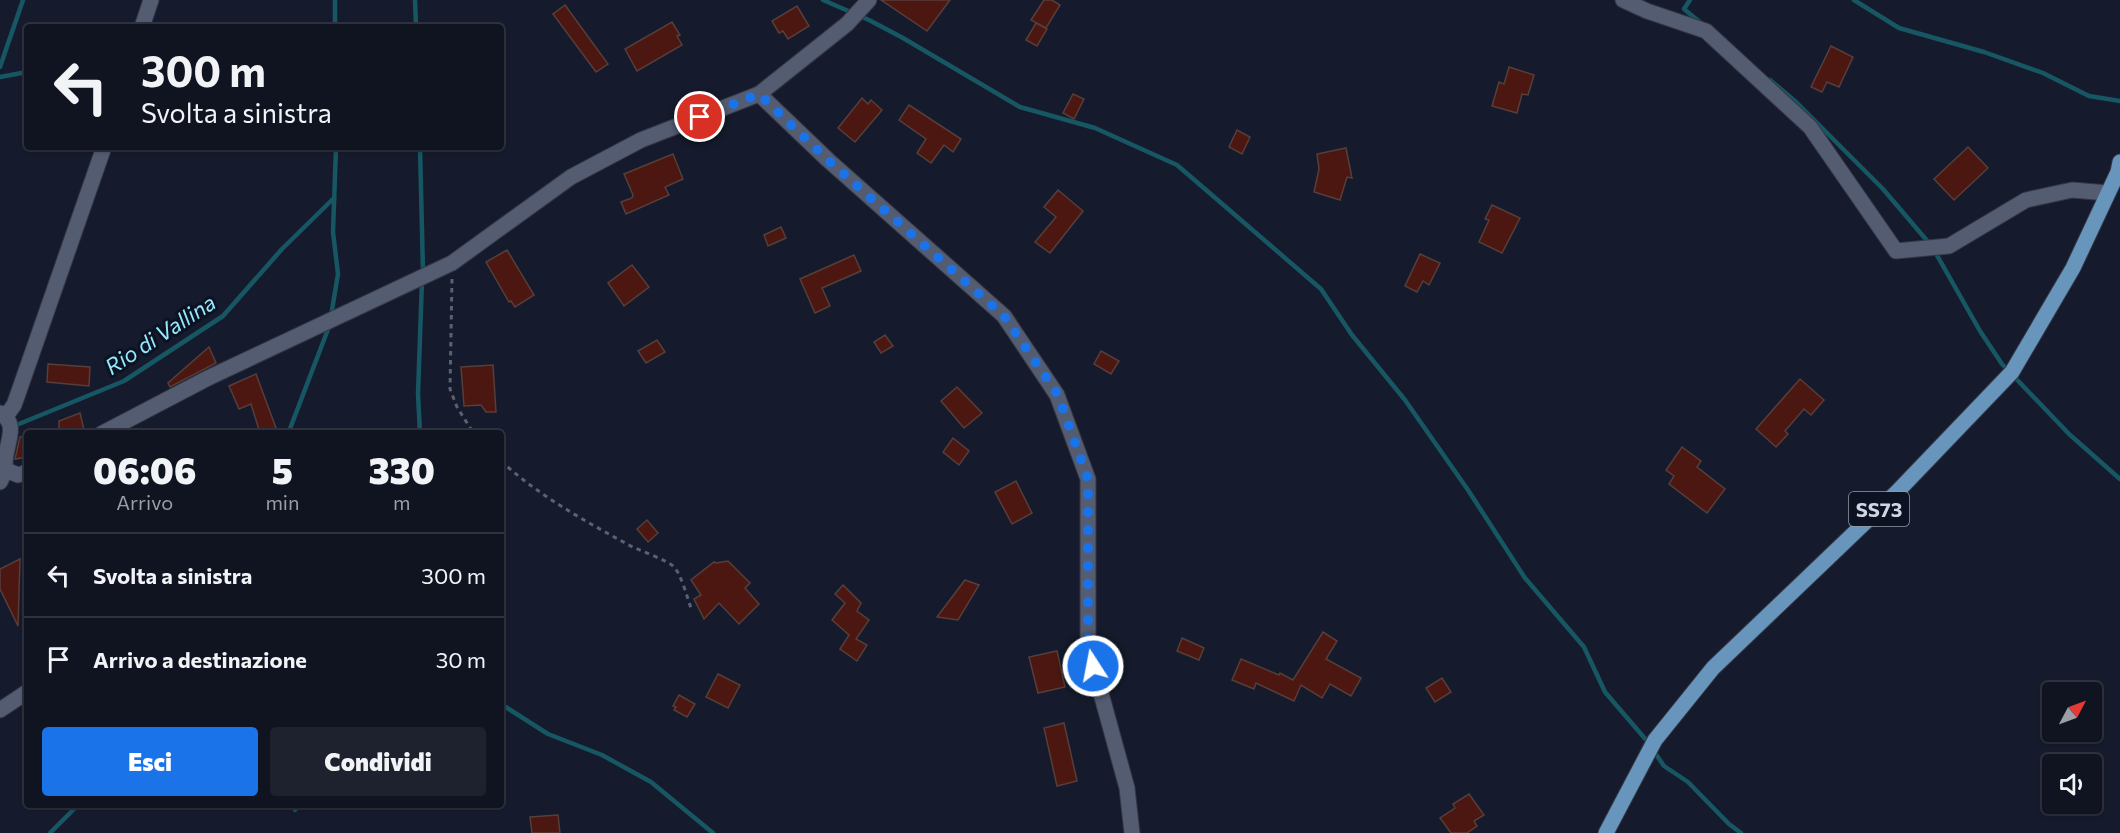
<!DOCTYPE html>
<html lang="it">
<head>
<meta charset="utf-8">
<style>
	body { margin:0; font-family:Commissioner,sans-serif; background:#1e212e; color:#f1f3f6; height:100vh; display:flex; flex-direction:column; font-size:22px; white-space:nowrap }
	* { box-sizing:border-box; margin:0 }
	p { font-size:20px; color:#9c9ea5 }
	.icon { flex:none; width:33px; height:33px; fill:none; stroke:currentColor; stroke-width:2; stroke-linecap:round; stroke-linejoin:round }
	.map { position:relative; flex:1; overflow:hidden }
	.panel { position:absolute; left:24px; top:430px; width:480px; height:378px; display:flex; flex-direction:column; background:#101421; border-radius:6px; box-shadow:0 2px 4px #0004,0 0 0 2px #30333f }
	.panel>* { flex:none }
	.banner { position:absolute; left:24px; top:24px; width:480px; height:126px; border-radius:6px; box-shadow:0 2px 4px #0004,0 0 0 2px #30333f; background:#101421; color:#f1f3f6; overflow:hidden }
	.needle { width:39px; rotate:49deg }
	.buttons { position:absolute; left:2042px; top:682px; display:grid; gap:12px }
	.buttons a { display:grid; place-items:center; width:60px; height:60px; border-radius:6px; background:#101421; box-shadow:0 2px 4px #0004,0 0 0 2px #30333f; font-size:30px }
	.pin { position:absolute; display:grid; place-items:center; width:51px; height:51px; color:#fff; margin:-26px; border:3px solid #fff; border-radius:50%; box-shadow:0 2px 6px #0007 }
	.me { position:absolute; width:66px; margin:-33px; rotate:349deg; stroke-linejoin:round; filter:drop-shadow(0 0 4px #0008) }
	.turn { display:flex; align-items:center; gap:21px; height:126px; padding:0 18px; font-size:27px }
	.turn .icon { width:78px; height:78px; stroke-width:2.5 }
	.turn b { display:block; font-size:42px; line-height:51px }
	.eta { display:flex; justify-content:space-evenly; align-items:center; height:102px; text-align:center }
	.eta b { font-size:36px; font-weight:800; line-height:42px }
	.cta { display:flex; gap:12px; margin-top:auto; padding:12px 18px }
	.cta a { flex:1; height:69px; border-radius:6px; background:#1a73e8; color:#fff; font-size:24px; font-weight:800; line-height:69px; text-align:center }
	.cta a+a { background:#1e212e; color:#f1f3f6 }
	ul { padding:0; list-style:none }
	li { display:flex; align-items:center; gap:18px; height:84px; padding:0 18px; border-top:2px solid #30333f }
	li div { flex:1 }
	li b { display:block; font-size:22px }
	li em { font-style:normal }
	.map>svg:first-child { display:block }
</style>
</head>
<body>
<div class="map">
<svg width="2120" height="833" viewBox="0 0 2120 833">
	<rect width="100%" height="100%" fill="#151b2c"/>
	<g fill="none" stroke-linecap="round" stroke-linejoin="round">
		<g stroke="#165763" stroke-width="4.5">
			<polyline points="415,0 416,27"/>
			<polyline points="823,0 869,20 903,38 1020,107 1095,128 1177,165 1321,289 1352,335 1405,400 1468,490 1525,578 1584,647 1605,692 1647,741 1664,766 1688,782 1729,824 1741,833"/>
			<polyline points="1690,0 1684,9 1701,23"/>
			<polyline points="1854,0 1899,28 1984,52 2043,73 2089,96 2120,101"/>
			<polyline points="335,27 335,0"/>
			<polyline points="0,67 23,0"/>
			<polyline points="0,77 27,72"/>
			<polyline points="1770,80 1796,102 1883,189 1929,243"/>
			<polyline points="420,147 423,272"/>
			<polyline points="1934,250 1980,331 2002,364 2069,434 2120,479"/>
			<polyline points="331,316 338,274 333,232 336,147"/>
			<polyline points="14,426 124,381 223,316 282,249 334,198"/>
			<polyline points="288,434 330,324"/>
			<polyline points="420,434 418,394 422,280"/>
			<polyline points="501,704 548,734 602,755 651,782 713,833"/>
			<polyline points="295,810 299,806"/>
			<polyline points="50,833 77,806"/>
		</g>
	</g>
	<g fill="#4c1711" stroke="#563e3a" stroke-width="1.5">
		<polygon points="881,0 950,0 927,31"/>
		<polygon points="1044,0 1052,0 1060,5 1046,28 1031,20"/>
		<polygon points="565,5 608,64 596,72 553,14"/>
		<polygon points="797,6 809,26 788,39 783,31 779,33 772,21"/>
		<polygon points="672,22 680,35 677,36 682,45 637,71 625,49"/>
		<polygon points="1036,23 1047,29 1037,46 1026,40"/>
		<polygon points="1831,46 1853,57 1839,87 1827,82 1822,92 1811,87"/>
		<polygon points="1509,67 1534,75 1528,95 1522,94 1517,113 1492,106 1499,82 1504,84"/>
		<polygon points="1073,94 1084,99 1074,119 1063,113"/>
		<polygon points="862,98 868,104 871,100 882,110 855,142 838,128"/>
		<polygon points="909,105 961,139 953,152 944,145 931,163 917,153 926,139 899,120"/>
		<polygon points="1237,130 1250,137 1242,154 1229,147"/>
		<polygon points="1968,147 1988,168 1954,200 1934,179"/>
		<polygon points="1346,148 1352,178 1347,177 1340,200 1314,192 1319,169 1317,154"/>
		<polygon points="673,154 683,179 665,187 669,195 626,214 621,202 632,198 633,195 624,174"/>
		<polygon points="1058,190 1083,211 1050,253 1035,242 1056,217 1044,207"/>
		<polygon points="1492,205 1520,218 1502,253 1479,242 1489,220 1485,219"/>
		<polygon points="781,227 786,238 768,246 764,235"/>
		<polygon points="507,250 534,295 515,307 511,301 509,302 486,262"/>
		<polygon points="1420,254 1440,263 1429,285 1423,281 1417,292 1405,286"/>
		<polygon points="854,255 861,271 822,288 830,306 815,313 800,279"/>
		<polygon points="632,265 649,287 624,306 608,283"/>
		<polygon points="885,335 893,346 881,353 874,342"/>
		<polygon points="657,340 665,352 646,363 638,351"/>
		<polygon points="209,347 216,363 170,387 168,383"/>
		<polygon points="1101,351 1119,361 1111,374 1094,364"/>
		<polygon points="48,364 90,367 89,386 47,382"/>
		<polygon points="493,365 496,412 486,412 481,405 464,406 461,367"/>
		<polygon points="256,374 276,428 260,433 251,404 239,409 229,386"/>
		<polygon points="1800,379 1824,400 1811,415 1804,409 1785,431 1788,434 1776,447 1756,429"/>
		<polygon points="957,387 982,413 964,428 941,401"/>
		<polygon points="80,413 85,434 59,434 59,421"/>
		<polygon points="27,435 27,457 15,459 20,437"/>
		<polygon points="953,438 969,451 959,465 943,452"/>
		<polygon points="1682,447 1701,461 1697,467 1725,489 1707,513 1669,484 1674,476 1666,470"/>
		<polygon points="1016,481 1032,513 1012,524 995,492"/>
		<polygon points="647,520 658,533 648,542 637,529"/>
		<polygon points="20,559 18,626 0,589 0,569"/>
		<polygon points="728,561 750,583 745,588 759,604 739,624 719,603 704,619 694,599 701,595 691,580 714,562 716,563"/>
		<polygon points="965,580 979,585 958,620 937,617"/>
		<polygon points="843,585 861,603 857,611 869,620 856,639 867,645 857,661 840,649 849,635 832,620 845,603 835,594"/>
		<polygon points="1323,632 1337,641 1326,659 1361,678 1351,696 1330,684 1322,698 1301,685 1294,701 1256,683 1254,689 1232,680 1241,659 1279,675 1280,673 1293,680"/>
		<polygon points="1182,638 1204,648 1199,660 1177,651"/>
		<polygon points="1057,651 1065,687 1038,693 1029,657"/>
		<polygon points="718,674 740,685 728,708 706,697"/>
		<polygon points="1442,678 1451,692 1435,702 1426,688"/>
		<polygon points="679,695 695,704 687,717 674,710 676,707 673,706"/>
		<polygon points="1064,723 1077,781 1057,786 1044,728"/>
		<polygon points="1469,794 1484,815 1474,821 1477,826 1467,833 1451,833 1440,818 1455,808 1453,804"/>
		<polygon points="558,815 560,833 532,833 530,817"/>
	</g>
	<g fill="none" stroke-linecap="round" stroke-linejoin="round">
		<g stroke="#343745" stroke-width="17">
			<g id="minor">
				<polyline points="1623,0 1647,11 1706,31 1810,127 1896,251 1949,246 2026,200 2072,190 2108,193"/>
				<polyline points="142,27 151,0"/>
				<polyline points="759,94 828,160 1004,316 1057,395 1088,479 1088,646 1127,788 1132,833"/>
				<path d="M0,413C23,425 0,452 6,470"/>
				<polyline points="6,416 14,405 19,391 104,147"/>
				<polyline points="101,434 208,378 452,263 571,177 641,140 759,94 847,24 869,0"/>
				<polyline points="0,482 6,470 18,475 27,472"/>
				<polyline points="0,710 27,692"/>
			</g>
		</g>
		<g stroke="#343745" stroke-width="17">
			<polyline id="major" points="1606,833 1655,740 1713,668 1897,492 2012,372 2073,268 2118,172 2120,162"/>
		</g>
		<g stroke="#5b6170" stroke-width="3" stroke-dasharray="4.5 4.5" stroke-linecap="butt">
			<polyline points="452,279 450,389 457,407 474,434"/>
			<path d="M501,461C538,495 583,520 627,544C639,551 663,558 673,566C681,573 687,597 691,608"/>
		</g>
		<use href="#minor" stroke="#545c71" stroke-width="15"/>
		<use href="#major" stroke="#6795bc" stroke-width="15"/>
	</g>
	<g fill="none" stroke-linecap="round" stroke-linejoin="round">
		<polyline stroke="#1a73e8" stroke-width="10" stroke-dasharray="0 18" points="700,117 759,94 828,160 1004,316 1058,395 1088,479 1088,646 1093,666"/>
	</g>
	<g text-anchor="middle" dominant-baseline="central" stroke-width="6" stroke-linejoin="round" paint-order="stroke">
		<rect fill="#0c1222" stroke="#959aa8" stroke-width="1.5" x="1849" y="492" width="60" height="34" rx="4.5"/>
		<g font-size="20" font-weight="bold" fill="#d0d5e1">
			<text x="1879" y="509">SS73</text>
		</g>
		<g font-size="22" font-style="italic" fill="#91eafd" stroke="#0c1222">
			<text transform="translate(160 334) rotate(-33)">Rio di Vallina</text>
		</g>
	</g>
</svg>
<div class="buttons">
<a><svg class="needle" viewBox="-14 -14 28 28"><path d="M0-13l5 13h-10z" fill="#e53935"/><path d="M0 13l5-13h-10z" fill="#9c9ea5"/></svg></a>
<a><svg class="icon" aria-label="sound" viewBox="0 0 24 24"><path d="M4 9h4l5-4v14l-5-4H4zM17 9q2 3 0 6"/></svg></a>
</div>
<div class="pin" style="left:700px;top:117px;background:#d93025"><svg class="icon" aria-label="arrive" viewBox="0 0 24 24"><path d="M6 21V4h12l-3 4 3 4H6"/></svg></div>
<svg class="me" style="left:1093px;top:666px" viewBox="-20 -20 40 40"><circle r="17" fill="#1a73e8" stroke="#fff" stroke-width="3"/><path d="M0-11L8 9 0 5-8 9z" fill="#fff"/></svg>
<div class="banner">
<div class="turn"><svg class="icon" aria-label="left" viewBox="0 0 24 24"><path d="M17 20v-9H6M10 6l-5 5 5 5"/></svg><div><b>300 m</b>Svolta a sinistra</div></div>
</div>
<section class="panel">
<div class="eta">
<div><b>06:06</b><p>Arrivo</p></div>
<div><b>5</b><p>min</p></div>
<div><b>330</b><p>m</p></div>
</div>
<ul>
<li><svg class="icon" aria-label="left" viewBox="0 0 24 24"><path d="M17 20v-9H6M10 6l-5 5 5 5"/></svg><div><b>Svolta a sinistra</b></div><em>300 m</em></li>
<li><svg class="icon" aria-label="arrive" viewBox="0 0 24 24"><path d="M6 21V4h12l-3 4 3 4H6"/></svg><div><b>Arrivo a destinazione</b></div><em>30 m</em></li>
</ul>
<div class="cta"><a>Esci</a><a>Condividi</a></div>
</section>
</div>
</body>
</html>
